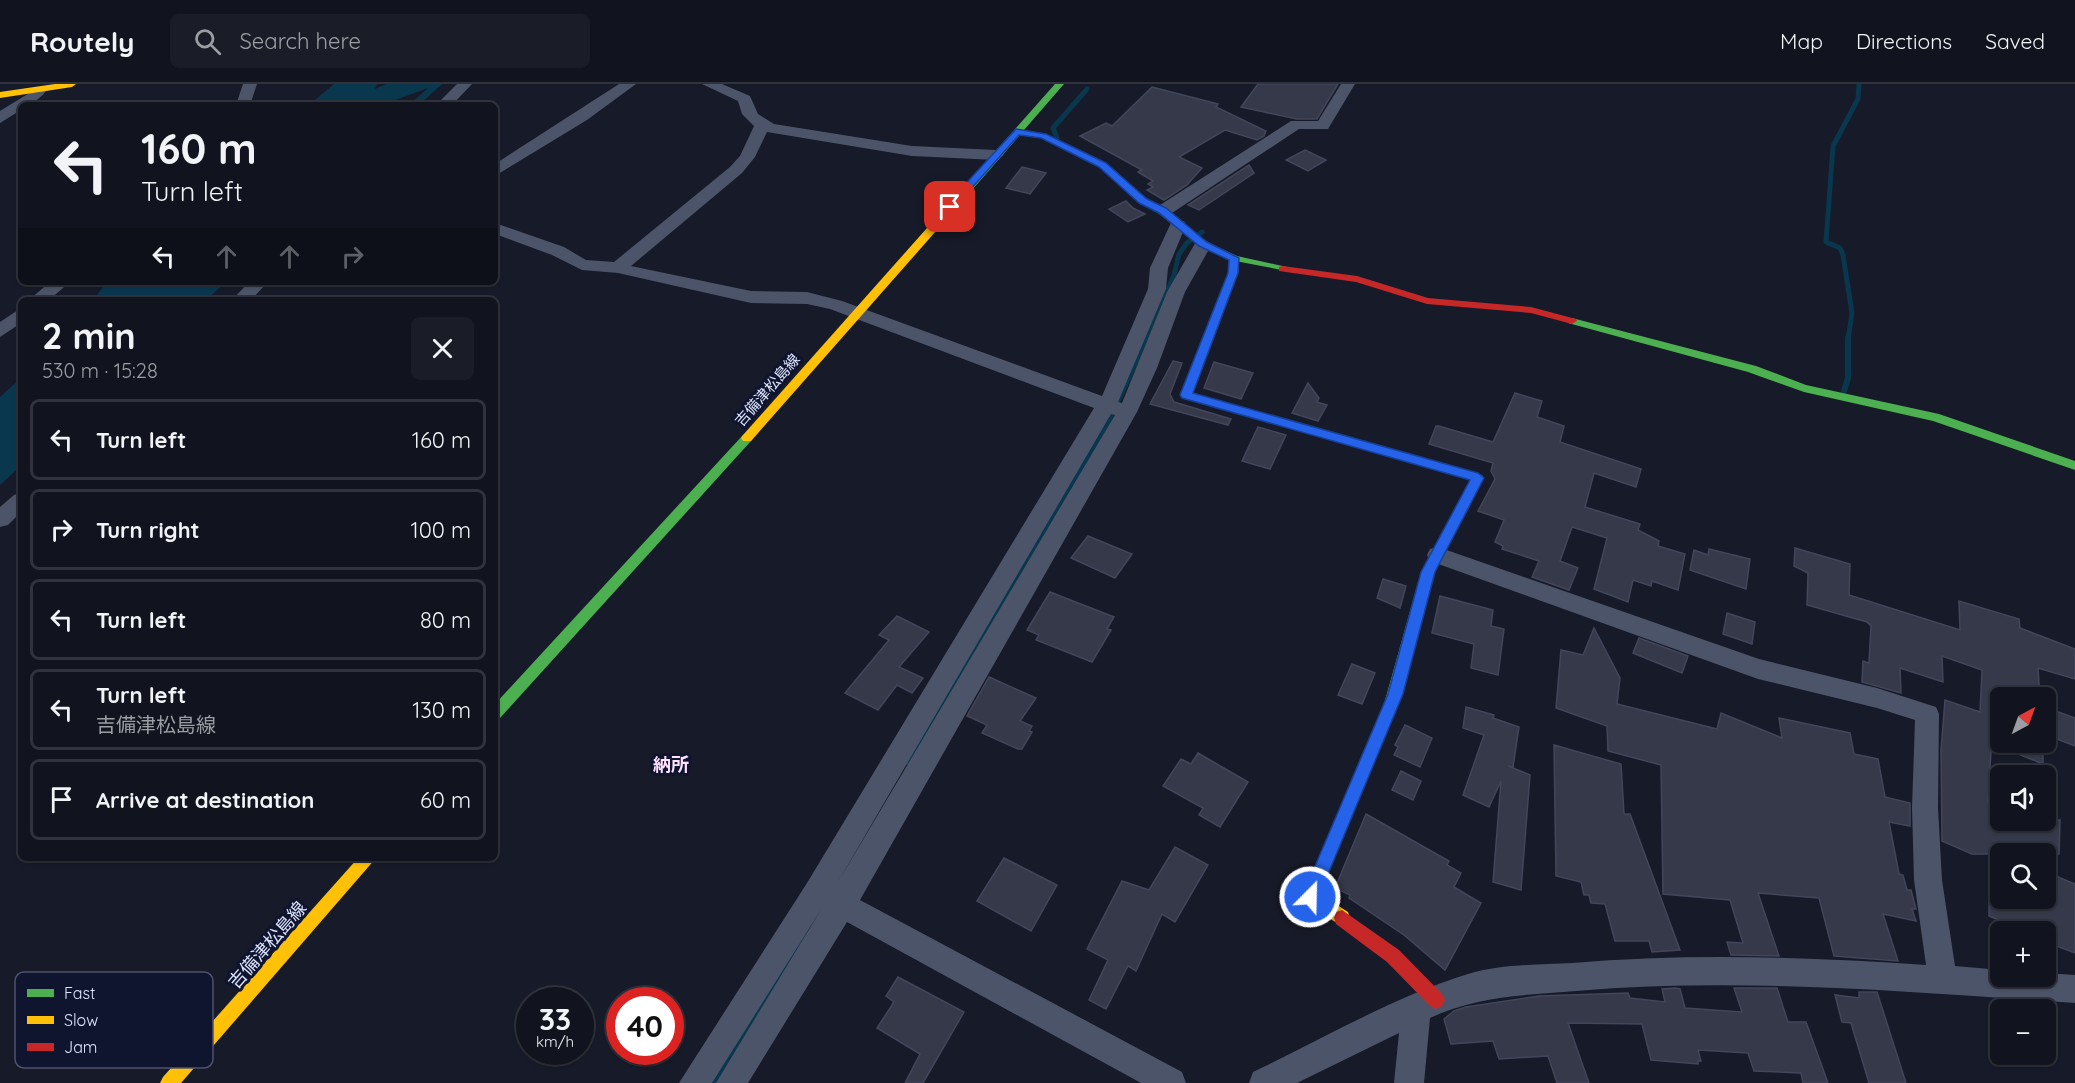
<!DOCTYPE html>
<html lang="en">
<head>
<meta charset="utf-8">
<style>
	body { margin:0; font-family:Quicksand,"Noto Sans JP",sans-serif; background:#1a1d27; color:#f1f3f6; height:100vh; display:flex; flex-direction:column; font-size:22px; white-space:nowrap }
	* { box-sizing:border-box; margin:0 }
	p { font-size:20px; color:#9c9ea4 }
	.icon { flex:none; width:33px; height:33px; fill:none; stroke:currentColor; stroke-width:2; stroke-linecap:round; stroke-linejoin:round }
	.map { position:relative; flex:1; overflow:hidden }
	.drawer { position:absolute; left:18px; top:213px; width:480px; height:564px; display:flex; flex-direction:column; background:#11141e; border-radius:9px; box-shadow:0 2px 4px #0004,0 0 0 2px #30333c }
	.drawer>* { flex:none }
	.guide { position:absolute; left:18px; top:18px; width:480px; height:183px; border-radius:9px; box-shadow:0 2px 4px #0004,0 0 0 2px #30333c; background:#11141e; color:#f1f3f6; overflow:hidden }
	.needle { width:39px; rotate:41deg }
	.controls { position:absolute; left:1990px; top:603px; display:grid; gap:12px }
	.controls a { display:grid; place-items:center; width:66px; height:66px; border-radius:9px; background:#11141e; box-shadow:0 2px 4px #0004,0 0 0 2px #30333c; font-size:30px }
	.speed { position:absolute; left:516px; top:903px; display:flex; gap:12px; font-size:30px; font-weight:700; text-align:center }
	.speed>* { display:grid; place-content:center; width:78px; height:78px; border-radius:50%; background:#11141e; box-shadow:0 2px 4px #0004,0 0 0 2px #30333c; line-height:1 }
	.speed small { font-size:15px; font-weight:400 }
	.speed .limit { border:9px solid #d22; background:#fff; color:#111 }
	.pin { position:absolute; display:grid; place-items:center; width:51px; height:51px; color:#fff; margin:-26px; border-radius:12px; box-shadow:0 3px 9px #0006 }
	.me { position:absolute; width:66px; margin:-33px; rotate:23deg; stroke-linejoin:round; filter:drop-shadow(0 0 4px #0008) }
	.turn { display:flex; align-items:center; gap:21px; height:126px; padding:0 24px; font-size:27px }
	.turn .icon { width:78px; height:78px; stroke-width:2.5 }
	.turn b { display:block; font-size:42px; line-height:51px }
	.lanes { display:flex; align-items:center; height:57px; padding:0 24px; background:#0003; justify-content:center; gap:30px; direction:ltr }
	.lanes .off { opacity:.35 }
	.round { display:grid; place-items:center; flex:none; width:63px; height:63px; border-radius:9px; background:#1a1d27 }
	.head { display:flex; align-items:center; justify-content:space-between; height:102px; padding:0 24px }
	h1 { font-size:36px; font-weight:700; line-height:45px }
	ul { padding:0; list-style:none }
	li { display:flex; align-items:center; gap:18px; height:81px; margin:0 12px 9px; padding:0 12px; border:3px solid #30333c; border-radius:9px }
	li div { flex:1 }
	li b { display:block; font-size:22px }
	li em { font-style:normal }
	header { display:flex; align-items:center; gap:36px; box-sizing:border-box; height:84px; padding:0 30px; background:#11141e; border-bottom:2px solid #30333c }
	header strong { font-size:28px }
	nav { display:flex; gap:33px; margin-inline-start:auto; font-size:21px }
	.search { width:420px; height:54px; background:#1a1d27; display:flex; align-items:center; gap:15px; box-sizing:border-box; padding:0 21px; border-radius:9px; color:#9c9ea4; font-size:22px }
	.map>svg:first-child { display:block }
</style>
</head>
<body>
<header>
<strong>Routely</strong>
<div class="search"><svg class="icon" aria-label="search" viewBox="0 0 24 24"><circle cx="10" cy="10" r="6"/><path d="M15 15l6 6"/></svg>Search here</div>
<nav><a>Map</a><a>Directions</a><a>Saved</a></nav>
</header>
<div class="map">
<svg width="2075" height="999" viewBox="0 0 2075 999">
	<rect width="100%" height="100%" fill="#171a28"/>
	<g fill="#08374e">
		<polygon points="334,0 377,0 375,5 386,0 442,0 419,21 409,21 428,4 382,21 309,21"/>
		<polygon points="107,198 226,198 206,216 93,216"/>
		<polygon points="21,294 21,382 0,401 0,313"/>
	</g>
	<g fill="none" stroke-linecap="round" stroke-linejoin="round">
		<g stroke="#08374e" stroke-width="5">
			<polyline points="1057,54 1053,44 1087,5"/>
			<polyline points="1147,256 1174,191 1179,170 1187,159 1202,148"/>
			<polyline points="1848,256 1852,229 1843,171 1840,164 1826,158 1833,62 1858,15 1859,0"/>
		</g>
		<g stroke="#08374e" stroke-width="6">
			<polyline points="1844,307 1848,294 1848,254"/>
			<polyline points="965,582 1105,344 1147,254"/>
		</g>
		<g stroke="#08374e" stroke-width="8">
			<polyline points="909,678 966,580"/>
			<polyline points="712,999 805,853"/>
		</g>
	</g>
	<g fill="#363949" stroke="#42465b" stroke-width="1.5">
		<polygon points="1258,0 1338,0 1317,35 1297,35 1241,23"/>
		<polygon points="1152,3 1218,20 1216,23 1266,47 1264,52 1257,56 1225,46 1179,73 1202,84 1187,101 1164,116 1147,106 1153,103 1148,100 1153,97 1138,88 1142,86 1080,52 1106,39 1112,42"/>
		<polygon points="1305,66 1326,76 1308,87 1286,76"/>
		<polygon points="1249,81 1254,89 1199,126 1188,121"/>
		<polygon points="1022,83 1046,89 1030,110 1006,104"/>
		<polygon points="1126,117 1133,124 1145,130 1128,138 1109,125"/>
		<polygon points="1173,277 1182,279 1170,310 1174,318 1231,335 1228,341 1150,320"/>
		<polygon points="1214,278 1253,289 1241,315 1204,304"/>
		<polygon points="1308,299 1319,314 1317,318 1327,321 1318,337 1292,329"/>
		<polygon points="1515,309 1542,317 1537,333 1564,342 1560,358 1641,385 1636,403 1594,389 1585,423 1640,440 1638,446 1659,457 1658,462 1685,470 1678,506 1652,497 1651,502 1633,496 1628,518 1594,505 1607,454 1572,443 1560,477 1578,484 1569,506 1532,493 1539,477 1502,465 1503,462 1495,458 1504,436 1478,427 1495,395 1491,387 1493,379 1429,360 1436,342 1439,342 1493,358"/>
		<polygon points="1258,343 1286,351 1270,385 1242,377"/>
		<polygon points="1088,452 1132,470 1115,494 1071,474"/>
		<polygon points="1795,464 1850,480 1849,511 1960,546 1959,517 2019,535 2020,544 2075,565 2075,595 2038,584 2040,614 2001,614 2001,658 2043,658 2043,680 2001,663 2001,670 1991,667 1988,718 1996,722 1996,736 2060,736 2059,770 1972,770 1942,757 1941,666 1945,616 1980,628 1982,586 1942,572 1943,598 1900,584 1901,609 1862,598 1863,577 1869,579 1871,542 1867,538 1807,521 1808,489 1794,482"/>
		<polygon points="1709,465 1750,475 1746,505 1690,486 1694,466 1708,471"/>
		<polygon points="1383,495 1406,502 1400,524 1377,514"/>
		<polygon points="1050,508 1114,533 1107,545 1111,546 1092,578 1036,556 1039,551 1027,546"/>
		<polygon points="1440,512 1493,526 1491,542 1504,545 1498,591 1471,584 1474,560 1432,549"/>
		<polygon points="1727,529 1755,538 1752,560 1723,550"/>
		<polygon points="897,532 929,548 899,583 923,594 912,609 897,601 878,626 845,609 889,556 879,551"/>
		<polygon points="1594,544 1620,594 1617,620 1717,645 1721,629 1782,654 1779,634 1850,649 1854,670 1878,675 1885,713 1910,719 1910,742 1889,738 1899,790 1903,791 1907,806 1911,806 1916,825 1912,825 1916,837 1883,830 1898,877 1834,872 1819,814 1758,809 1779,872 1731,871 1727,858 1743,859 1730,816 1663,810 1661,681 1608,667 1607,642 1556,624 1561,566 1583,571"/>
		<polygon points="1639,554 1688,572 1682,589 1633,569"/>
		<polygon points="1352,580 1375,589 1362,620 1338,611"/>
		<polygon points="989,593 1036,614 1020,637 1032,642 1029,647 1032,648 1022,665 1018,665 982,649 987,641 967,632"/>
		<polygon points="1466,623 1494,631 1493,634 1519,643 1513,683 1508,682 1530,691 1521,806 1493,798 1501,697 1489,723 1463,711 1484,651 1463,644"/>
		<polygon points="2050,625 2075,634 2075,662 2049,652"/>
		<polygon points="1405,641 1432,654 1420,683 1394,671 1398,663 1395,661"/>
		<polygon points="1554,661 1621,680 1624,730 1630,730 1680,866 1652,868 1649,857 1615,857 1605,820 1591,819 1589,811 1584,811 1581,798 1556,792"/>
		<polygon points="1198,669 1248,698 1220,743 1199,731 1203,724 1163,702 1181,675 1191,680"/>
		<polygon points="1401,687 1421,697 1413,716 1392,706"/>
		<polygon points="1366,730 1449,777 1447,781 1461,789 1454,803 1481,819 1445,886 1404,851 1349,814 1350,811 1335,804"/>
		<polygon points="1175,763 1208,781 1175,838 1162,830 1136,887 1128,882 1106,925 1089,916 1108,876 1087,865 1122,797 1149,806"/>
		<polygon points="1004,774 1057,801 1031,847 977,817"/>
		<polygon points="2046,788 2075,800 2075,869 2046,858 2046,848 2028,848 1989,832 1989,814 2046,814"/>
		<polygon points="898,893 964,928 923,999 905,999 920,970 877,944 894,918 886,912"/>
		<polygon points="1675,904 1680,905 1685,924 1742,928 1734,904 1777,904 1788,938 1806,938 1828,999 1803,999 1801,989 1754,987 1748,969 1698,966 1701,977 1698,977 1698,980 1651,976 1642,940 1568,939 1589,999 1557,999 1548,972 1499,975 1493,957 1451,960 1444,935 1454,927 1466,923 1539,912 1628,909 1630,914 1665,918 1662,905"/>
		<polygon points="1859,908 1877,908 1906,999 1869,999 1851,939 1842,938 1835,911 1859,914"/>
	</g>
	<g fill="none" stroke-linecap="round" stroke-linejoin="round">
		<g fill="#4c5469" fill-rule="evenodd">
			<polygon points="243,0 257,0 250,21 236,21"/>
			<polygon points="457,0 472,0 452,21 436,21"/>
			<polygon points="619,0 636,0 587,36 495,92 495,80"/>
			<path d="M702,0H722L750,12L758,30L774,40L912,62L996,66L1004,71L996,76L912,72L767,48L755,73L742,89L631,182L751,207L807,208L842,217L1102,312L1148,205L1150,184L1170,141L1172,137H1184L1186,141L1168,184L1166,205L1118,318L1122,319L1167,208L1197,156L1203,155L1212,160L1185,208L1157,284L1137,328L860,816L1182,988L1186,999H1141L847,838L748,999H716L822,824L712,999H679L807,799L1094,324L830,225L807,220L751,219L618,189L582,186L552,171L495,150V139L564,163L586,176L614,178L730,83L740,72L754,42L742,30L738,17ZM1111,330L1115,331L835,803Z"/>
			<polygon points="1341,0 1355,0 1328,45 1299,45 1172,129 1160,129 1158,125 1160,121 1291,37 1318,37"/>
			<path d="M39,3L46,7C40,15 31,21 21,21V26L0,39V27Z"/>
			<polygon points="50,198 70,198 49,216 29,216"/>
			<polygon points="249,198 268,198 251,216 232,216"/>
			<polygon points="21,224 21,239 0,253 0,238"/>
			<polygon points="21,408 21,428 8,441 0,443 0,423 14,411"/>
			<path d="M1438,463L1759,575L1877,604L1936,623L1939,630L1938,724L1942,796L1955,882L2001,886V892H2046V889L2075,891V919C1909,908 1743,893 1576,907C1526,911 1476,912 1430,934L1424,999H1394L1399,949L1297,999H1249L1253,988C1322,955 1396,912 1468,890C1501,880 1538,881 1572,879C1690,869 1808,873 1926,881L1914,796L1912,724L1915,636L1877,624L1758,595L1430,477L1427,471L1430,465Z"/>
		</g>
		<g fill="#4caf50" fill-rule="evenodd">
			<polygon points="1055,0 1064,0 1024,46 1046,50 1106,79 1146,115 1166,125 1207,158 1237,172 1287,183 1287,187 1230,176 1199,162 1158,129 1140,119 1100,83 1041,54 1020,51 951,130 943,130 943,126"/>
			<polygon points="1572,234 1756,282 1806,301 1939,330 2075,377 2075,386 1933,337 1804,308 1748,288 1568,239 1567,237"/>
			<polygon points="1317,344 1482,391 1484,394 1435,488 1398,620 1396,624 1391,626 1386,624 1384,620 1421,488 1471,396 1313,351 1311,348 1313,345"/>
			<polygon points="747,350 751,351 753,354 751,357 500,634 495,636 495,620 743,351"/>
		</g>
		<g fill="#ffc107" fill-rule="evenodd">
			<polygon points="55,0 76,0 72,3 0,14 0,8"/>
			<polygon points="947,125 952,128 951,130 751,357 743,357 741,354 743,351 943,126"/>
			<polygon points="1234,171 1239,174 1238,189 1193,309 1321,345 1323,348 1321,351 1317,352 1182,314 1180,311 1228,189 1229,174"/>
			<polygon points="1391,614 1396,616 1398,620 1320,810 1348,828 1350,834 1348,840 1342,842 1304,819 1302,813 1384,620 1386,616"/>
			<polygon points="358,774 376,774 181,999 160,999 163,993"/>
		</g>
		<g fill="#c62828" fill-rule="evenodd">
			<polygon points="1283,182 1357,192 1428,214 1531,223 1576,235 1577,237 1572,240 1531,229 1427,220 1356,198 1279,187 1279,183"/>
			<polygon points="1342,826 1399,866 1442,910 1445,916 1442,922 1436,925 1430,922 1387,878 1336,840 1334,834 1336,828"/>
		</g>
	</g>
	<polygon fill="#2563eb" stroke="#184099" stroke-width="1.5" points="1016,45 1046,50 1106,79 1147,115 1166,124 1207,158 1239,174 1238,189 1193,309 1478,389 1484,394 1435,488 1403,610 1316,819 1310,821 1304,819 1302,813 1388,610 1421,488 1470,396 1182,314 1180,311 1228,189 1229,176 1199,162 1159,129 1139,119 1099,83 1041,54 1019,51 953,125 946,125 946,121"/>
	<g text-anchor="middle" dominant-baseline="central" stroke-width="6" stroke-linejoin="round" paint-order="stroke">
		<g font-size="15" fill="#dee5ff" stroke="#10152f">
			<text transform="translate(767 306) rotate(-49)">吉備津松島線</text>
		</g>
		<g font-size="18" font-weight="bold" fill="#ffe0fe" stroke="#10152f">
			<text x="671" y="680">納所</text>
		</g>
		<g font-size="18" fill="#dee5ff" stroke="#10152f">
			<text transform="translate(267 861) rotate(-49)">吉備津松島線</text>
		</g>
	</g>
	<rect x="15" y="888" width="198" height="96" rx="9" fill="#10152f" stroke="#4e536d" stroke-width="1.5"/>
	<rect x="27" y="905" width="27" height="8" fill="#4caf50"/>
	<rect x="27" y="932" width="27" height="8" fill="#ffc107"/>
	<rect x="27" y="959" width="27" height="8" fill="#c62828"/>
	<g font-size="16" fill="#dee5ff">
		<text x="64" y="915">Fast</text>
		<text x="64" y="942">Slow</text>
		<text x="64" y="969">Jam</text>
	</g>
</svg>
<div class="controls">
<a><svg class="needle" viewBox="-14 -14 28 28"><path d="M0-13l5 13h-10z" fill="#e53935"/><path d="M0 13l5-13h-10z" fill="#9c9ea4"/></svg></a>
<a><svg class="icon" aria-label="sound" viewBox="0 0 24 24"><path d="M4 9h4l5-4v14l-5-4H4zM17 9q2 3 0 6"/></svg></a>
<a><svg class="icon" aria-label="search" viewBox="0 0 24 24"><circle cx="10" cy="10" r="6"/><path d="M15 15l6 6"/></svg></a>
<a>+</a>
<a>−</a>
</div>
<div class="speed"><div>33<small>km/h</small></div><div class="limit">40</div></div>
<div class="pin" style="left:950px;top:123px;background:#d93025"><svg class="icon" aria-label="arrive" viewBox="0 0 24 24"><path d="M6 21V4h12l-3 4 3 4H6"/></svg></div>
<svg class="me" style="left:1310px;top:813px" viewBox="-20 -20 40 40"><circle r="17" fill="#2563eb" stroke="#fff" stroke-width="3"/><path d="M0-11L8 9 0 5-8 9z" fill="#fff"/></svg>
<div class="guide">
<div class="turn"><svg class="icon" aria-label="left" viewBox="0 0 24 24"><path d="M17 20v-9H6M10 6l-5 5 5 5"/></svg><div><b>160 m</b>Turn left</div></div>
<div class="lanes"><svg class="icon" aria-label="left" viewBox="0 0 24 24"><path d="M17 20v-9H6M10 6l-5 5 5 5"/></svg><svg class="icon off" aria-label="ahead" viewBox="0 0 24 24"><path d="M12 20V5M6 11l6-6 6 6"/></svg><svg class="icon off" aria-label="ahead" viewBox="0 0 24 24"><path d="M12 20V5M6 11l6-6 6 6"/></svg><svg class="icon off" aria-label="right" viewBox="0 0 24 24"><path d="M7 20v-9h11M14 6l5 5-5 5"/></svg></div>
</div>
<section class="drawer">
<div class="head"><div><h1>2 min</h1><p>530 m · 15:28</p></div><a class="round"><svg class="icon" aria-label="close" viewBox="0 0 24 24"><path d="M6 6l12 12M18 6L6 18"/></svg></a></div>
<ul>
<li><svg class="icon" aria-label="left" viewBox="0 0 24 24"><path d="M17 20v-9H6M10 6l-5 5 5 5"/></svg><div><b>Turn left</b></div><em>160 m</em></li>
<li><svg class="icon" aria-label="right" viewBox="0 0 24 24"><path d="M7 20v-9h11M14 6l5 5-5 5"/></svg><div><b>Turn right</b></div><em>100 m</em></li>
<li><svg class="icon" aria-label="left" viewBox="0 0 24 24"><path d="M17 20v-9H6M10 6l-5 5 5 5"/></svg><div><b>Turn left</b></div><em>80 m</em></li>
<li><svg class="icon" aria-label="left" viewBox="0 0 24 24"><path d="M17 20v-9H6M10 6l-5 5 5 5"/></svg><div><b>Turn left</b><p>吉備津松島線</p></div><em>130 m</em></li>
<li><svg class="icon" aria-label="arrive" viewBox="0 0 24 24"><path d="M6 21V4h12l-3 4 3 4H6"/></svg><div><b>Arrive at destination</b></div><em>60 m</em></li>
</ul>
</section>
</div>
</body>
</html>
